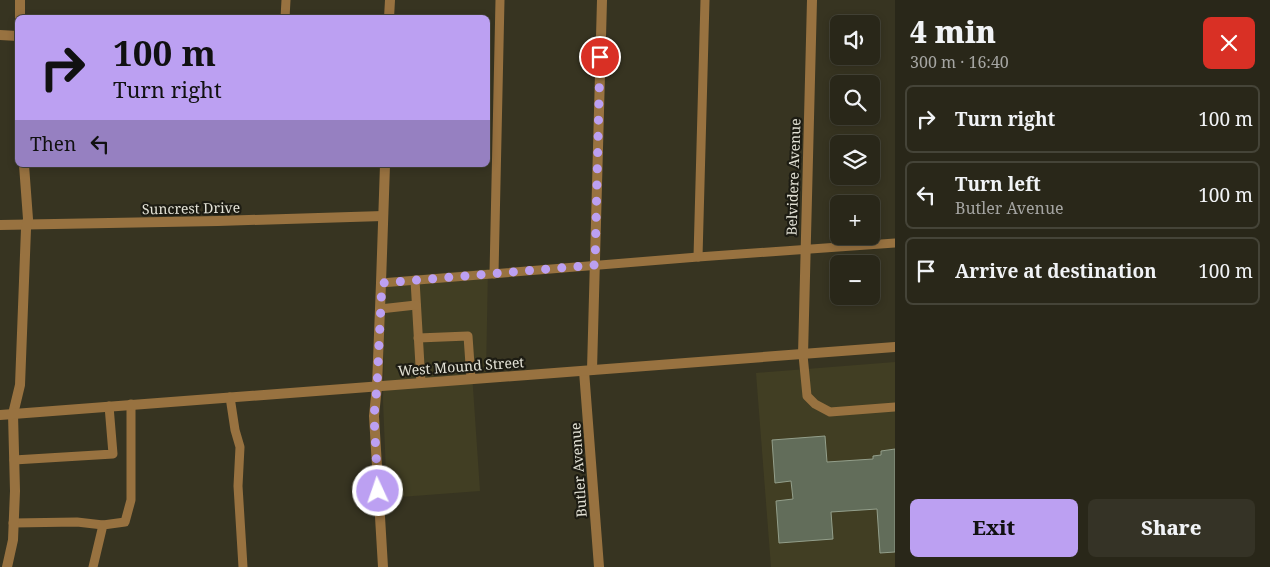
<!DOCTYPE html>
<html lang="en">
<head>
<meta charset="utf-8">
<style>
	body { margin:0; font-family:"Noto Serif",serif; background:#353326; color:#f1f3f6; height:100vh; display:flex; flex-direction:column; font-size:19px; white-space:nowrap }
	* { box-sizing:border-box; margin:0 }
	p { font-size:16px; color:#a5a5a2 }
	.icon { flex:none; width:28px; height:28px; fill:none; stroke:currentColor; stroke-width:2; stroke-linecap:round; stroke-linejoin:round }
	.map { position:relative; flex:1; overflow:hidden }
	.details { display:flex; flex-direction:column; background:#292719; width:375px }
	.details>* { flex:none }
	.banner { position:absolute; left:15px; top:15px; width:475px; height:152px; border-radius:8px; box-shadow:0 2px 8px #0003,0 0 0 1px #454438; background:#bca0f2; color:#111; overflow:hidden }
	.fabs { position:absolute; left:830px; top:15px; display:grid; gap:10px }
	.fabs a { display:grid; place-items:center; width:50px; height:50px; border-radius:8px; background:#292719; box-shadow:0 2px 8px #0003,0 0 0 1px #454438; font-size:25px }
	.pin { position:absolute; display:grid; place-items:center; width:42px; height:42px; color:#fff; margin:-21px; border:2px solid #fff; border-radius:50%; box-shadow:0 1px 5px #0007 }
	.me { position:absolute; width:55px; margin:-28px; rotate:357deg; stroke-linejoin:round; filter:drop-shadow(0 0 4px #0008) }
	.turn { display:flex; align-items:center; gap:18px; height:105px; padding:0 15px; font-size:22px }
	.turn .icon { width:65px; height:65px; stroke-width:2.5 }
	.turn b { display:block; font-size:35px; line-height:42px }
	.then { display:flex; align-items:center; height:48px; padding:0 15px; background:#0003; gap:10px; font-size:19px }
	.round { display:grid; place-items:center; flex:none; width:52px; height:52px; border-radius:8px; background:#353326 }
	.headline { display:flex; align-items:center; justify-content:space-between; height:85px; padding:0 15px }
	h1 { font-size:30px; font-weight:800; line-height:38px }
	.primary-button { display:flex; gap:10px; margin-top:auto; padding:10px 15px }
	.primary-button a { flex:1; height:58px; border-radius:8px; background:#bca0f2; color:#111; font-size:20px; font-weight:800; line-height:58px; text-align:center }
	.primary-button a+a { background:#353326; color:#f1f3f6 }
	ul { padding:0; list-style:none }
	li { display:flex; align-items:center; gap:15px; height:68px; margin:0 10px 8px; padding:0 5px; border:2px solid #454438; border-radius:8px }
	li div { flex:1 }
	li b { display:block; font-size:19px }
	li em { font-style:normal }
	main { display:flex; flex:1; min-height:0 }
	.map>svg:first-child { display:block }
</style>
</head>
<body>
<main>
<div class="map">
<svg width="895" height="567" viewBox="0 0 895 567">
	<rect width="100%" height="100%" fill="#373421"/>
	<g fill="#413e23">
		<polygon points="488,269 486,372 472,373 480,491 387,498 383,401 385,278"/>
		<polygon points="895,362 895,567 771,567 756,373"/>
	</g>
	<polygon fill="#626d5a" stroke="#939f8b" points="825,436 827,462 873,459 873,456 881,455 881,451 895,449 895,552 880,553 877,509 831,512 833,539 779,543 776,501 793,499 791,481 775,483 772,440"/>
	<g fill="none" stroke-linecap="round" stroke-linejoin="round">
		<g stroke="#987240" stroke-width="9">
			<polyline points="285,18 286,0"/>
			<polyline points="698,257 705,0"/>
			<polyline points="494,274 500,0"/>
			<polyline points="415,280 421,383"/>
			<polyline points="381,283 698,257 895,243"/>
			<polyline points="380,309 416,305"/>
			<polyline points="418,338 468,336 471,379"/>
			<polyline points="803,355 807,396 815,404 830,412 895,407"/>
			<polyline points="230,397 235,430 240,447 238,486 243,567"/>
			<polyline points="14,460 113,454 109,406"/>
			<polyline points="13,523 77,522 103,525"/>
			<polyline points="93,567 103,525 125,522 131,500 131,404"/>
		</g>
		<g stroke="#987240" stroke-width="10">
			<polyline points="20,18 20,0"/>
			<polyline points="389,18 390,0"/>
			<polyline points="0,35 18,36"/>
			<polyline points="0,225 218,221 383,216"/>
			<polyline points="803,355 812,0"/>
			<polyline points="592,370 602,0"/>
			<polyline points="584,371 599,567"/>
			<polyline points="7,567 13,540 15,491 13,414 20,385 26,229 28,219 24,165"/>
			<polyline points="383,567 374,416 377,386 381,283 385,165"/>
		</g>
		<polyline stroke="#987240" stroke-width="10" points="0,415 895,347"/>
	</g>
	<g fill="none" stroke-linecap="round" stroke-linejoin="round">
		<polyline stroke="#bca0f2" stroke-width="9" stroke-dasharray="0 16.2" points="378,491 374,416 377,386 382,283 595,265 600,57"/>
	</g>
	<g text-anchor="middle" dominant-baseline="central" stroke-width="4.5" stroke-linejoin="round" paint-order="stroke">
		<g font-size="14" fill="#e2e1d5" stroke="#1d1c13">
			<text transform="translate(793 177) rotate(-88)">Belvidere Avenue</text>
			<text transform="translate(191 208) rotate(-1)">Suncrest Drive</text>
			<text transform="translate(461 366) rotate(-4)">West Mound Street</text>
			<text transform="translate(578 470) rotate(-94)">Butler Avenue</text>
		</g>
	</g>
</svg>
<div class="fabs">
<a><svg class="icon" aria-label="sound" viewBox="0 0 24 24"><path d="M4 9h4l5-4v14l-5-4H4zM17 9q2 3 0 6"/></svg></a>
<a><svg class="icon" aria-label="search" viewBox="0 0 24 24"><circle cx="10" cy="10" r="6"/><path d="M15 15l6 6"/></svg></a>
<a><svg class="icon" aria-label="layers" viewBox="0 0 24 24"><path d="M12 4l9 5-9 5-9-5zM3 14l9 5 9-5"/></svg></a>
<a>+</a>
<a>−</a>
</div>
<div class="pin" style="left:600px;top:57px;background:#d93025"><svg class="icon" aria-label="arrive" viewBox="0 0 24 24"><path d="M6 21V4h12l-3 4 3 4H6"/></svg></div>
<svg class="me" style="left:378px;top:491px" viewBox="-20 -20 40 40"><circle r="17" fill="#bca0f2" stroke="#fff" stroke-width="3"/><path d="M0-11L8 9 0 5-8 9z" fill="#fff"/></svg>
<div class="banner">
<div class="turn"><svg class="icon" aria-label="right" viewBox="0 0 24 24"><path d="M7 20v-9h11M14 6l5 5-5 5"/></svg><div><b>100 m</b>Turn right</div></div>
<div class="then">Then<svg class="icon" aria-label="left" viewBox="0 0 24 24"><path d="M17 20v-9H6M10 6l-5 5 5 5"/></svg></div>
</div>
</div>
<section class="details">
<div class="headline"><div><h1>4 min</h1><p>300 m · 16:40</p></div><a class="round" style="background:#d93025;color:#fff"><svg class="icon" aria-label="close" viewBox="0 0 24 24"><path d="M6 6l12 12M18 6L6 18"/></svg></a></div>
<ul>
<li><svg class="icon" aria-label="right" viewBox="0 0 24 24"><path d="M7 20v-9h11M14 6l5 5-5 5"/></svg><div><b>Turn right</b></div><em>100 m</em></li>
<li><svg class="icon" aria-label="left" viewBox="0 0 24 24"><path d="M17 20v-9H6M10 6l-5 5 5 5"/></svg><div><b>Turn left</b><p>Butler Avenue</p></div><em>100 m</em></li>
<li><svg class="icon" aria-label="arrive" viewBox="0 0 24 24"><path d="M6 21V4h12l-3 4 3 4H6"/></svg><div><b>Arrive at destination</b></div><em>100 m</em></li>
</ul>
<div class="primary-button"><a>Exit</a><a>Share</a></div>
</section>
</main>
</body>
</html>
